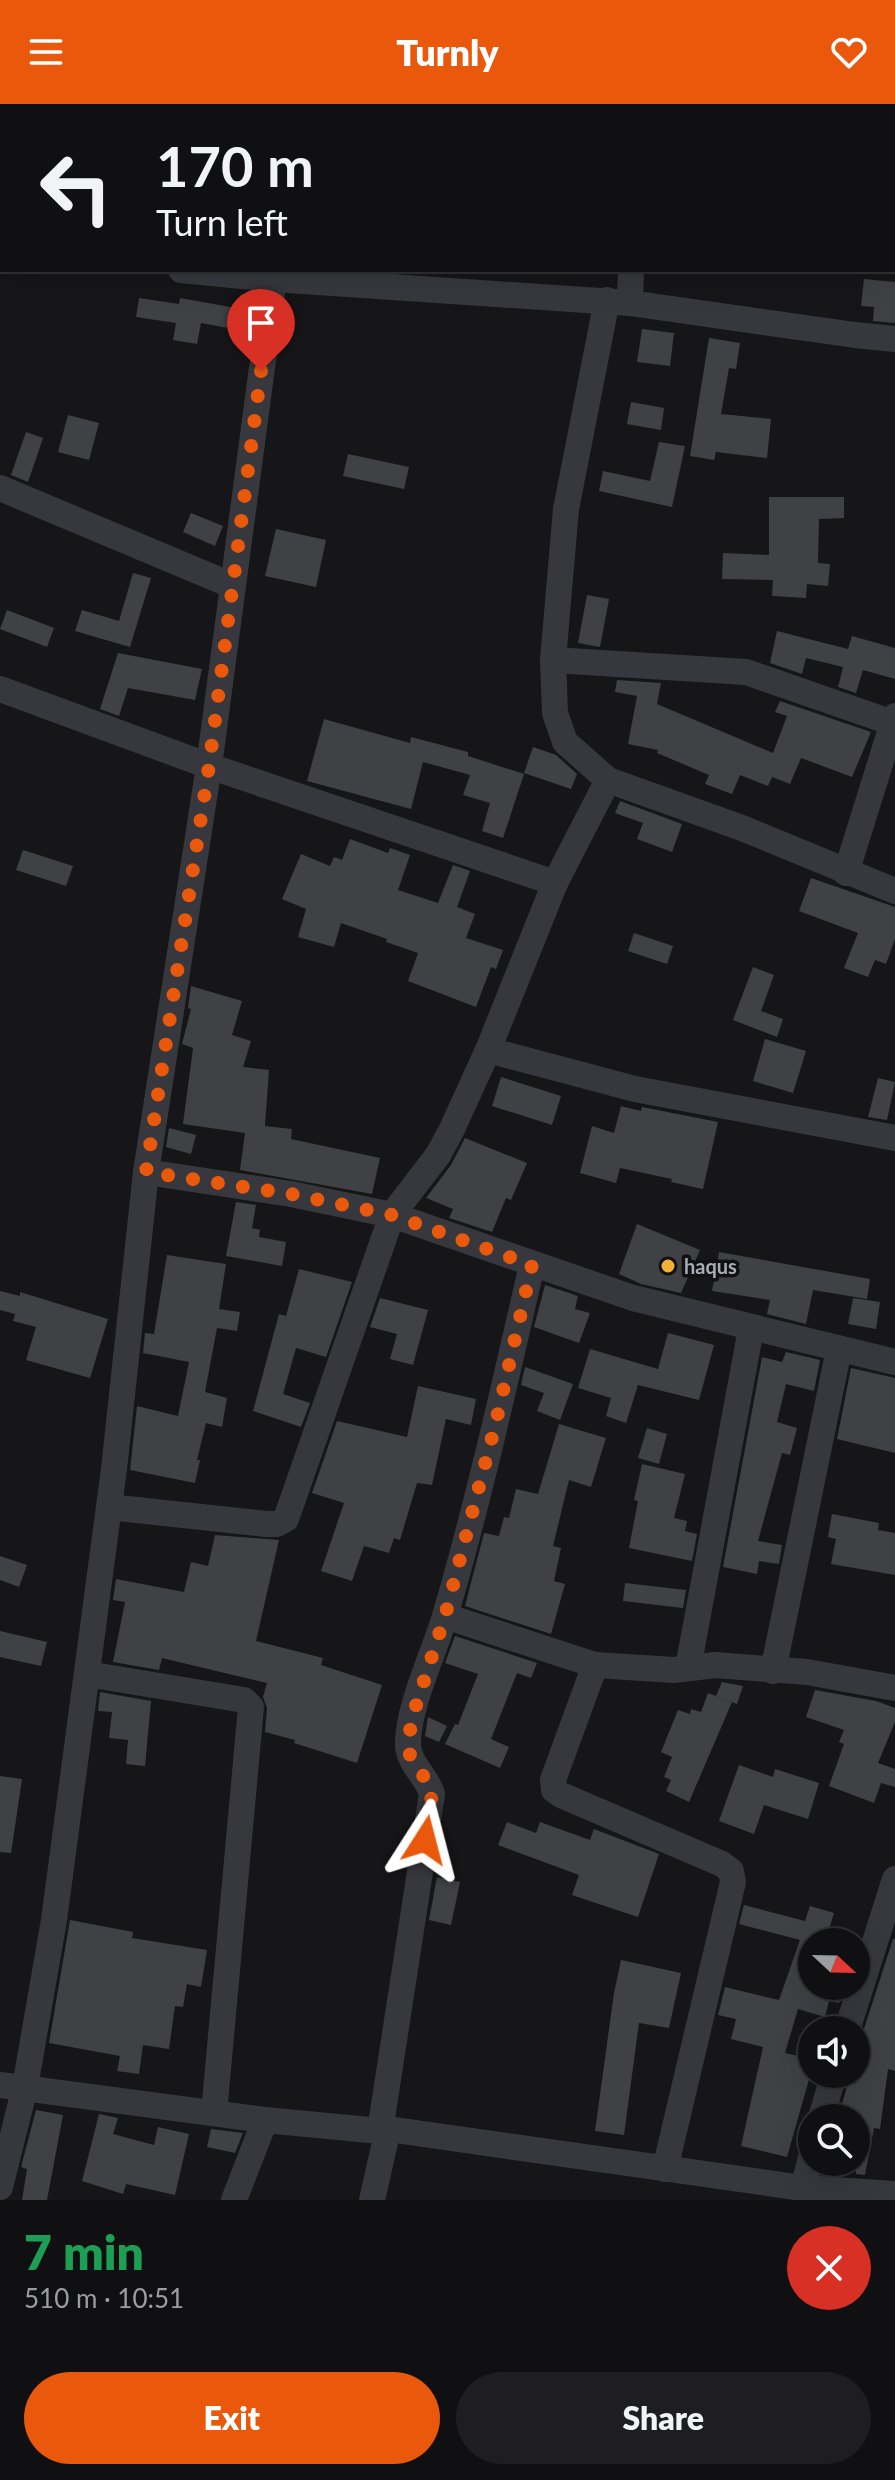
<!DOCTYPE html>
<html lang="en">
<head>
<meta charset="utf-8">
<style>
	body { margin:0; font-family:Lato,sans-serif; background:#1e1e20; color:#f1f3f6; height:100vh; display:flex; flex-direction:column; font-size:30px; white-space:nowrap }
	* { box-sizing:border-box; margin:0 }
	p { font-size:26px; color:#9c9d9f }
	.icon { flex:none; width:44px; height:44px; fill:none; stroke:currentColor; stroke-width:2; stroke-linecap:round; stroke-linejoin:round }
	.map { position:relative; height:2096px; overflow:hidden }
	.side { display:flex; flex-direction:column; background:#101012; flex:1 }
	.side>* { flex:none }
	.banner { position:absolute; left:0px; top:0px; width:896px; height:168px; box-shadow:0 8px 32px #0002,0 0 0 2px #303032; background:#101012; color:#f1f3f6; overflow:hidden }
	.needle { width:52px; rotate:112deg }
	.controls { position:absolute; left:798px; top:1824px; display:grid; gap:16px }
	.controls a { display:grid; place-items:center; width:72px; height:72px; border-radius:50%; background:#101012; box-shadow:0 8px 32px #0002,0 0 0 2px #303032; font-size:40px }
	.pin { position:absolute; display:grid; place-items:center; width:68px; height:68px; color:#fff; margin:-82px -34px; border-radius:50% 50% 50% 0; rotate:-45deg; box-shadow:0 0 8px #0007 }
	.pin .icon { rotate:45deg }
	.me { position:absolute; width:88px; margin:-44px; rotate:9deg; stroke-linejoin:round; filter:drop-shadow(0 0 6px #0008) }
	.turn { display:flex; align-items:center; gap:28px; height:168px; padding:0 24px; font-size:36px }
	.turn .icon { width:104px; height:104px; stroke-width:2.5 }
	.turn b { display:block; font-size:56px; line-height:68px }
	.round { display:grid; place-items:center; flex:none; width:84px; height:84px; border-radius:42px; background:#1e1e20 }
	.headline { display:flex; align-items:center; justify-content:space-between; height:136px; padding:0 24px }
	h1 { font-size:48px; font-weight:800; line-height:60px; color:#1e9e55 }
	.button { display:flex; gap:16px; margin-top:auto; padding:16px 24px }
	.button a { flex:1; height:92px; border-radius:48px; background:#ea580c; color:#fff; font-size:32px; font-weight:800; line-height:92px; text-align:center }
	.button a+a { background:#1e1e20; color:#f1f3f6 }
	header { display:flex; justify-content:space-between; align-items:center; height:104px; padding:0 24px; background:#ea580c; color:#fff; font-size:36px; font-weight:800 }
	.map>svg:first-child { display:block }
</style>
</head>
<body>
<header><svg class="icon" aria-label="menu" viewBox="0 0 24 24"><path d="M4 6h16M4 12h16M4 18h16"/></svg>Turnly<svg class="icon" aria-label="heart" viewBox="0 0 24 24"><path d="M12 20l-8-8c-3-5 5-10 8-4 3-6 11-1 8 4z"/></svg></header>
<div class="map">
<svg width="895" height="2096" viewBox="0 0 895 2096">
	<rect width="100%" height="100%" fill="#161618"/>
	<g fill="#404145">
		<polygon points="864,175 895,178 895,219 873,217 874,203 861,202"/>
		<polygon points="139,194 179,200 180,194 253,207 250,228 201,219 197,240 173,236 176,219 136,213"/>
		<polygon points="642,225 674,229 670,262 637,258"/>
		<polygon points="709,234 740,239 736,265 729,264 721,310 771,315 767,354 716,348 714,356 690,352"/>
		<polygon points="631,298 664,304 661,326 627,320"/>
		<polygon points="68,311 99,319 89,356 58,348"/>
		<polygon points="26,328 43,334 28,378 11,371"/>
		<polygon points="659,338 685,342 672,403 599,387 603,367 650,377"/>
		<polygon points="348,350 409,363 404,385 343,372"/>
		<polygon points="769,393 844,393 844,414 819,415 818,459 830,460 828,482 807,480 806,494 772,492 773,476 722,475 723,449 769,451"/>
		<polygon points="191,409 223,422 215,442 183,428"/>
		<polygon points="276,425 326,436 316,483 265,472"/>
		<polygon points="133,469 151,474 130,543 75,527 82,506 119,517"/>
		<polygon points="587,491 609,495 600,543 578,539"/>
		<polygon points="7,506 54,524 47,543 0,525"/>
		<polygon points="777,527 848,545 852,532 895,544 895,575 863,566 856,589 838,583 843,563 806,554 802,570 770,559"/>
		<polygon points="118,549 202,565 195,596 128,584 119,612 100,605"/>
		<polygon points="617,576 661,579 657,600 773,649 787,612 775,608 780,597 871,628 852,673 801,654 790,680 772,673 768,682 740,671 732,690 705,680 709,671 657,649 658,646 628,640 637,592 615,588"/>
		<polygon points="324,615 410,639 411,633 468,648 468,652 524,670 503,734 482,727 490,699 463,691 470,671 423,658 411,705 307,677"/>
		<polygon points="533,643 556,651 577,670 571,685 524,669"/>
		<polygon points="620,697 682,720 672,748 637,735 643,719 615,709"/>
		<polygon points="350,735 388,749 390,744 410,751 398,786 438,799 453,761 470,767 457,803 475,810 466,834 503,846 496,865 491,863 476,903 408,877 418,849 386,838 387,835 341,819 334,843 298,833 306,805 282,795 301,750 330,762 334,753 342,756"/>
		<polygon points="23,746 73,762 66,782 16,766"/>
		<polygon points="811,774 895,803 895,835 886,860 875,856 868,873 844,864 858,829 799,807"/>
		<polygon points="634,829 673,842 667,860 628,847"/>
		<polygon points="753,863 774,871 761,907 783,915 777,933 733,916"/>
		<polygon points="191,882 242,897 232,931 251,937 243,963 269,966 265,1022 292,1025 291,1035 380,1054 372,1090 240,1066 245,1029 183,1020 193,944 182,940 191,905 188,904"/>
		<polygon points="765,935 806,947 793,989 753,977"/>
		<polygon points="501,973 561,992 552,1021 492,1002"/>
		<polygon points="878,974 895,978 887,1016 868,1013"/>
		<polygon points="621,1002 641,1007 642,1003 718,1018 703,1085 671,1078 672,1075 620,1064 616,1079 580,1069 592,1022 614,1029"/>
		<polygon points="169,1024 196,1031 191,1050 166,1043"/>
		<polygon points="465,1034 527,1059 511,1096 506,1094 492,1128 449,1114 453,1105 426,1094 451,1061"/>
		<polygon points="236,1098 256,1101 252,1124 260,1126 259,1133 286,1138 282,1162 226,1152"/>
		<polygon points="637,1120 700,1146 681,1189 641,1180 619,1170"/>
		<polygon points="719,1148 870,1175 867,1195 813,1186 806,1220 767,1210 770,1196 712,1187"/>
		<polygon points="167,1151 226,1160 219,1205 240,1208 237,1227 217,1224 205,1288 227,1294 222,1323 206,1319 197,1356 200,1356 195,1379 130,1366 137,1302 178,1312 189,1258 143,1249 145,1229 154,1230"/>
		<polygon points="299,1165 352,1178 326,1253 296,1244 283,1290 310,1299 301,1323 253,1307 279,1210 286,1212"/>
		<polygon points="545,1181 578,1192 575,1205 590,1209 579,1239 534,1223"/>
		<polygon points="0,1187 20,1192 20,1188 108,1215 90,1274 26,1256 36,1223 13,1217 15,1210 0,1206"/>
		<polygon points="380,1194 428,1206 413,1261 390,1255 397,1230 370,1223"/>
		<polygon points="853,1194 880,1198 876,1225 848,1220"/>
		<polygon points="668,1229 714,1241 699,1296 638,1281 626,1319 606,1312 611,1294 578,1284 590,1245 658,1265"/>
		<polygon points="786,1248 820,1256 814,1287 786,1280 777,1318 797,1324 790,1351 782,1349 758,1437 782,1441 779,1460 759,1457 757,1470 723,1463 762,1253 782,1258"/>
		<polygon points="525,1263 573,1280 560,1316 537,1307 544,1289 521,1281"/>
		<polygon points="851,1264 895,1274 895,1349 837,1335"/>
		<polygon points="418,1282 476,1295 471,1321 446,1315 432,1381 417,1379 400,1436 394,1434 389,1449 364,1442 352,1477 321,1467 344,1399 312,1389 337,1317 407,1333"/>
		<polygon points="559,1320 606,1334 591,1383 569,1376 553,1442 561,1444 554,1477 565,1480 551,1530 465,1502 484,1429 499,1432 504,1413 509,1414 516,1385 538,1390"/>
		<polygon points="647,1324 667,1330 659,1360 638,1354"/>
		<polygon points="642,1360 685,1370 674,1414 687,1417 685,1427 697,1430 692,1457 629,1444 638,1397 634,1396"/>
		<polygon points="832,1410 879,1419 878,1426 895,1429 895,1471 831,1460 836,1435 828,1433"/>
		<polygon points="215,1431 279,1436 256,1537 323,1554 321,1561 382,1581 357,1659 294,1639 295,1636 265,1628 267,1604 263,1593 267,1579 162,1554 159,1566 113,1558 125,1498 113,1496 116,1475 184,1488 191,1458 208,1462"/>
		<polygon points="0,1452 27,1461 19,1483 0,1476"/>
		<polygon points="625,1479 686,1486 683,1504 623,1497"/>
		<polygon points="0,1527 47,1538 41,1562 0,1553"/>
		<polygon points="455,1532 537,1559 531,1574 517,1569 491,1635 509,1643 500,1664 445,1640 455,1620 458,1621 478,1570 445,1559"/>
		<polygon points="722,1578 743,1582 737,1600 716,1592"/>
		<polygon points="815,1586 876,1597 895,1604 895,1618 878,1659 895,1665 895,1683 881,1679 874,1699 829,1682 844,1640 839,1638 844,1626 806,1613"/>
		<polygon points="100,1588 151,1597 145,1662 126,1660 128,1636 109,1634 112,1608 98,1607"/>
		<polygon points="708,1589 732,1598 689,1698 666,1687 671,1676 664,1673 672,1653 661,1648 678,1606 690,1610 691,1605 701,1608"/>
		<polygon points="428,1613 447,1622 439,1638 425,1632"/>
		<polygon points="739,1661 773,1673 775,1665 819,1679 808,1715 764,1701 754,1730 719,1717"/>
		<polygon points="0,1672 22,1675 11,1749 0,1748"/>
		<polygon points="507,1718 536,1729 540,1718 590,1736 594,1725 659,1750 638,1813 572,1791 579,1771 498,1741"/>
		<polygon points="437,1773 460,1778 451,1821 429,1816"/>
		<polygon points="744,1801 805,1817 810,1802 834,1809 825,1838 812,1838 812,1882 844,1882 839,1899 829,1897 825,1913 798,1905 785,1949 812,1955 812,1965 787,2053 741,2042 763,1943 731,1935 736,1915 718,1911 725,1883 779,1896 800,1836 739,1820"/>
		<polygon points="70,1816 133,1828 132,1834 207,1846 201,1883 187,1880 183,1903 175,1902 169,1945 143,1941 139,1970 117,1967 120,1952 49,1939"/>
		<polygon points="893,1835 895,1835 895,1967 888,1965 880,2025 874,2024 865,2071 856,2070 856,2014 838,2014 848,1979 856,1980 856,1939 862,1931"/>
		<polygon points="621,1856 681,1869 669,1924 639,1919 624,2031 595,2027 614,1889"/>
		<polygon points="36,2006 63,2011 47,2096 22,2096 27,2065 21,2063"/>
		<polygon points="99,2010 118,2014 113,2030 154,2041 158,2023 189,2030 175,2091 126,2080 123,2090 82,2077"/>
		<polygon points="211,2025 243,2029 235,2049 207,2043"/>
	</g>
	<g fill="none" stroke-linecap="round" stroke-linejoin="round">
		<g stroke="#37383d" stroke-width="26">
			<polyline points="304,2 305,0"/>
			<polyline points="638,2 638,0"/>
			<polyline points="0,149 2,149"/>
			<polyline points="181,166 273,175 630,199 855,231 895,235"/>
			<polyline points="607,196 566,405 553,556 555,609 565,638 608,676 742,724 895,787"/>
			<polyline points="630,199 631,166"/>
			<polyline points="0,384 231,481"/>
			<polyline points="553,556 746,568 893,619"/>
			<polyline points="0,585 209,662 555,779"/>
			<polyline points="846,769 895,612"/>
			<polyline points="488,946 635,985 895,1034"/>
			<polyline points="146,1068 291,1090 392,1111 633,1194 895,1258"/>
			<polyline points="109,1403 266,1420 277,1420 286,1415 392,1111 438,1051 452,1025 488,946 555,779 608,676"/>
			<polyline points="445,1512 595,1561 674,1566 715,1561 807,1568 895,1584"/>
			<polyline points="595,1561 553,1676 554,1686 561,1691 722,1760 731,1767 733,1778 665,2065"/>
			<polyline points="688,1564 751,1225"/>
			<polyline points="773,1567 839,1245"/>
			<polyline points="87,1570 244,1596 251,1603 214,2009"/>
			<polyline points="847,1926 895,1775"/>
			<polyline points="0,1981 265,2016 380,2027 388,2025 803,2084 895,2090"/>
			<polyline points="821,2014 834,1970"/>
			<path d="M380,2027L432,1690C427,1672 409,1661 408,1641C407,1605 434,1549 445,1512C479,1396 505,1278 532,1161"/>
			<polyline points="0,2083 25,1983 54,1816 114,1365 146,1068 209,662 275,166"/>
			<polyline points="803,2084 812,2050"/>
			<polyline points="234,2096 265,2016"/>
			<polyline points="372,2096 388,2025"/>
		</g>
	</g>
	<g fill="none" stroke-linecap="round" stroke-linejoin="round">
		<polyline stroke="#ea580c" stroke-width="14" stroke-dasharray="0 25.2" points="261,267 209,662 146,1068 291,1090 392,1111 532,1161 495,1322 445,1512 412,1614 408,1640 410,1651 429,1681 432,1690 425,1736"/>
	</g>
	<circle fill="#f2b134" stroke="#111113" stroke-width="3" cx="668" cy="1162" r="8"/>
	<g text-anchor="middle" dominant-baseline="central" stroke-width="7" stroke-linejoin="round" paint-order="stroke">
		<g font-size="20" font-weight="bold" fill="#a8adb8" stroke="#111113" text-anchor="start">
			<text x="684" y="1162">haqus</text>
		</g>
	</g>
</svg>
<div class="controls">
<a><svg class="needle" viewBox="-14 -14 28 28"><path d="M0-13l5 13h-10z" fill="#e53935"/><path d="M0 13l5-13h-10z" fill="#9c9d9f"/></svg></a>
<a><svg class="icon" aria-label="sound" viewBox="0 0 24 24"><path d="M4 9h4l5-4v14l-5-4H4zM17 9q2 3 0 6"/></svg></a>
<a><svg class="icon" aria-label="search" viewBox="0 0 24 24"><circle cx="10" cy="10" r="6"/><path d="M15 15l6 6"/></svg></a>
</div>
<div class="pin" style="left:261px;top:267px;background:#d93025"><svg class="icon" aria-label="arrive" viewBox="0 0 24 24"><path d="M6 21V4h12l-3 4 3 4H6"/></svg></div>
<svg class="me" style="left:425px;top:1736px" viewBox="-20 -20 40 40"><path d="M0-17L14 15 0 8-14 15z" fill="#ea580c" stroke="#fff" stroke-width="4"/></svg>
<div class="banner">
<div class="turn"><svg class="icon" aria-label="left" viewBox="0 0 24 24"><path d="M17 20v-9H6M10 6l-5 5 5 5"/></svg><div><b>170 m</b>Turn left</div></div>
</div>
</div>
<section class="side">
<div class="headline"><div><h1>7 min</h1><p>510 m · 10:51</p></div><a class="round" style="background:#d93025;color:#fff"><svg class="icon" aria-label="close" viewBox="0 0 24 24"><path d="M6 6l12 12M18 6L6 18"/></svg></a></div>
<div class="button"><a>Exit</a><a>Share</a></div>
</section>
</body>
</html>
